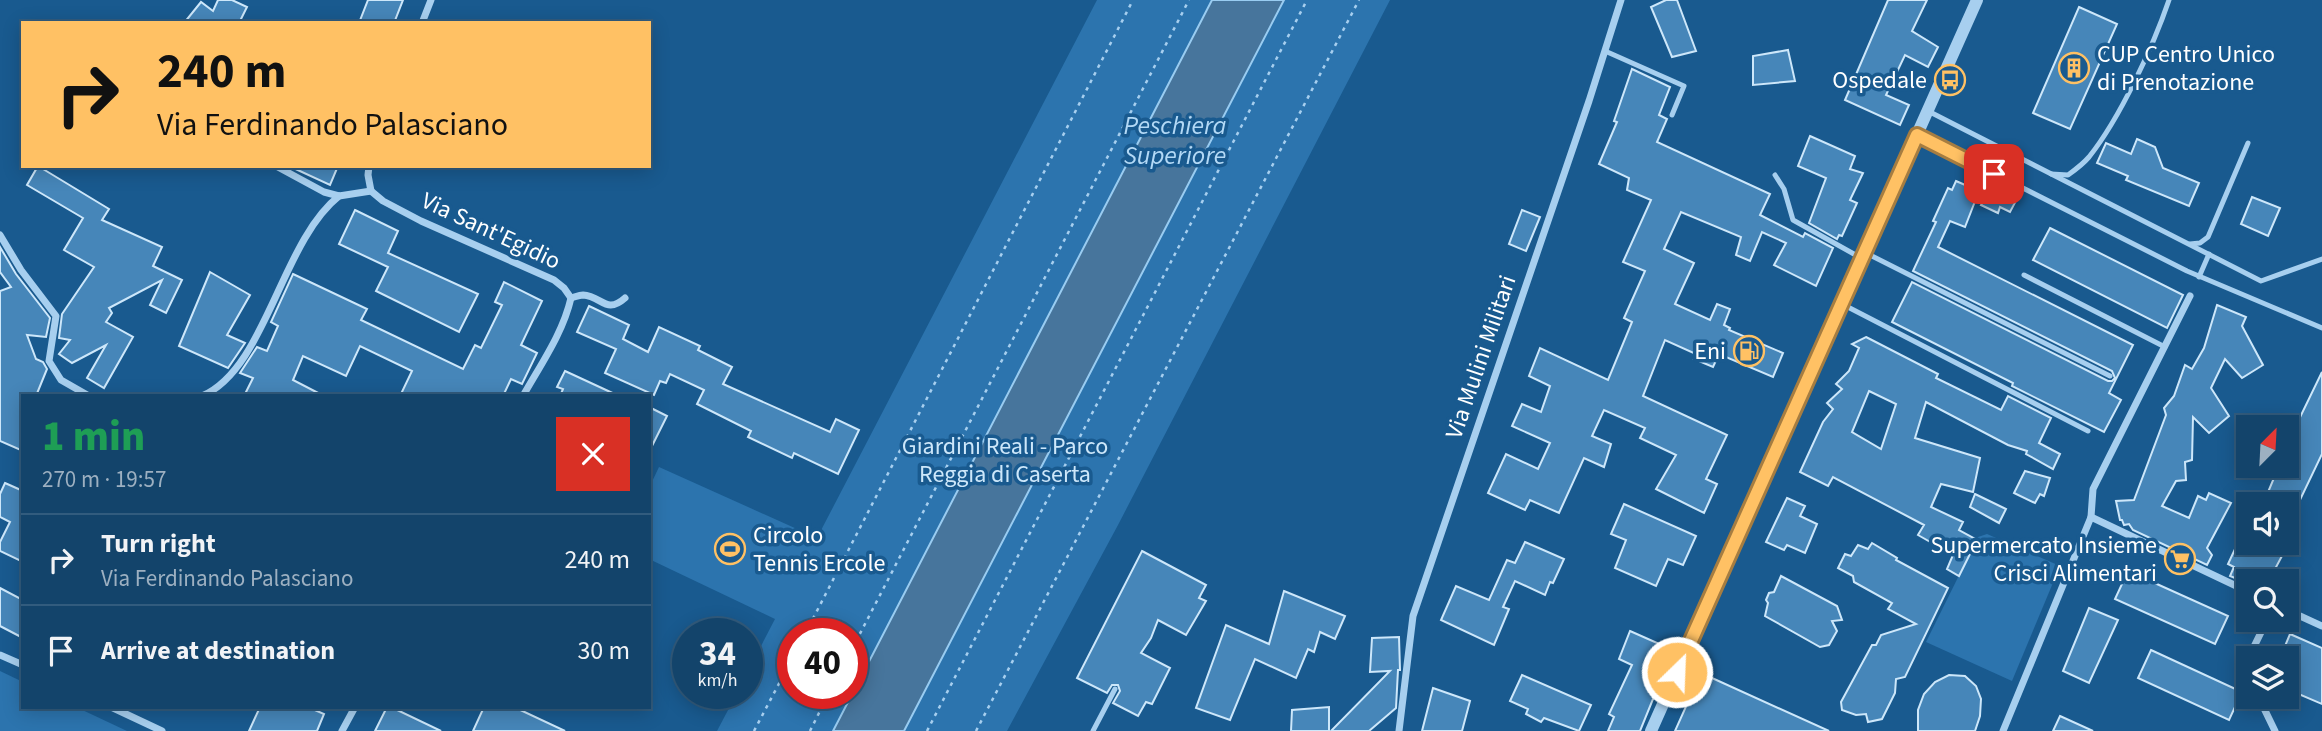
<!DOCTYPE html>
<html lang="en">
<head>
<meta charset="utf-8">
<style>
	body { margin:0; font-family:"Source Sans 3",sans-serif; background:#204e73; color:#f1f3f6; height:100vh; display:flex; flex-direction:column; font-size:26px; white-space:nowrap }
	* { box-sizing:border-box; margin:0 }
	p { font-size:23px; color:#9db0c1 }
	.icon { flex:none; width:38px; height:38px; fill:none; stroke:currentColor; stroke-width:2; stroke-linecap:round; stroke-linejoin:round }
	.map { position:relative; flex:1; overflow:hidden }
	.drawer { position:absolute; left:21px; top:394px; width:630px; height:315px; display:flex; flex-direction:column; background:#13446b; border-radius:0px; box-shadow:0 4px 18px #0003,0 0 0 2px #325c7e }
	.drawer>* { flex:none }
	.banner { position:absolute; left:21px; top:21px; width:630px; height:147px; border-radius:0px; box-shadow:0 4px 18px #0003,0 0 0 2px #325c7e; background:#ffc164; color:#111; overflow:hidden }
	.needle { width:46px; rotate:24deg }
	.tools { position:absolute; left:2236px; top:415px; display:grid; gap:14px }
	.tools a { display:grid; place-items:center; width:63px; height:63px; border-radius:0px; background:#13446b; box-shadow:0 4px 18px #0003,0 0 0 2px #325c7e; font-size:35px }
	.speed { position:absolute; left:672px; top:618px; display:flex; gap:14px; font-size:35px; font-weight:700; text-align:center }
	.speed>* { display:grid; place-content:center; width:91px; height:91px; border-radius:50%; background:#13446b; box-shadow:0 4px 18px #0003,0 0 0 2px #325c7e; line-height:1 }
	.speed small { font-size:18px; font-weight:400 }
	.speed .limit { border:10px solid #d22; background:#fff; color:#111 }
	.pin { position:absolute; display:grid; place-items:center; width:60px; height:60px; color:#fff; margin:-30px; border-radius:14px; box-shadow:0 4px 10px #0006 }
	.me { position:absolute; width:77px; margin:-38px; rotate:24deg; stroke-linejoin:round; filter:drop-shadow(0 0 5px #0008) }
	.turn { display:flex; align-items:center; gap:24px; height:147px; padding:0 21px; font-size:32px }
	.turn .icon { width:91px; height:91px; stroke-width:2.5 }
	.turn b { display:block; font-size:49px; line-height:60px }
	.round { display:grid; place-items:center; flex:none; width:74px; height:74px; border-radius:0px; background:#204e73 }
	.head { display:flex; align-items:center; justify-content:space-between; height:119px; padding:0 21px }
	h1 { font-size:42px; font-weight:800; line-height:52px; color:#1e9e55 }
	ul { padding:0; list-style:none }
	li { display:flex; align-items:center; gap:21px; height:91px; padding:0 21px; border-top:2px solid #325c7e }
	li div { flex:1 }
	li b { display:block; font-size:26px }
	li em { font-style:normal }
	.map>svg:first-child { display:block }
</style>
</head>
<body>
<div class="map">
<svg width="2322" height="731" viewBox="0 0 2322 731">
	<rect width="100%" height="100%" fill="#195a8f"/>
	<g fill="#2c74ae" fill-rule="evenodd">
		<path d="M1097,0H1390L1118,525L1007,731H717L737,693H747V673L775,619L649,559V488L659,467L817,538ZM793,634H852V693H793Z"/>
		<polygon points="1987,534 2060,566 2012,681 1926,642 1978,537"/>
		<polygon points="0,671 23,682 23,707 76,707 127,731 0,731"/>
	</g>
	<polygon fill="#47759c" stroke="#99ccf1" stroke-width="2" points="1212,0 1284,0 904,731 833,731"/>
	<g fill="#4686b9" stroke="#cde7fa" stroke-width="2" fill-rule="evenodd">
		<polygon points="218,0 232,0 247,7 239,23 184,23 201,2 213,11"/>
		<polygon points="368,0 403,0 394,23 359,23"/>
		<polygon points="1666,0 1677,0 1696,51 1672,57 1651,7"/>
		<polygon points="1888,0 1927,0 1912,31 1938,47 1928,67 1905,55 1886,95 1909,105 1900,125 1845,100"/>
		<polygon points="2079,7 2117,24 2070,129 2033,113"/>
		<polygon points="1788,50 1795,81 1753,85 1753,56"/>
		<polygon points="1632,69 1670,87 1659,115 1667,119 1657,142 1770,194 1760,215 1803,237 1805,233 1833,248 1816,286 1774,265 1786,243 1762,232 1750,261 1736,255 1741,237 1681,212 1664,249 1694,263 1675,304 1710,320 1717,304 1730,309 1724,325 1730,328 1729,330 1783,353 1773,377 1719,354 1713,367 1694,359 1696,354 1665,340 1643,396 1727,435 1706,479 1717,484 1704,513 1656,489 1676,455 1640,438 1645,428 1604,410 1592,436 1611,444 1604,467 1584,458 1559,513 1530,500 1525,510 1488,493 1506,454 1538,469 1550,443 1512,426 1522,404 1541,412 1550,386 1529,376 1540,348 1608,380 1632,322 1624,318 1645,271 1623,262 1651,200 1627,190 1629,178 1599,164 1617,122 1614,121"/>
		<polygon points="1810,136 1855,156 1850,169 1863,173 1850,200 1857,203 1842,236 1839,235 1837,239 1809,223 1826,178 1798,166"/>
		<polygon points="2137,139 2155,147 2163,168 2199,183 2189,206 2126,180 2128,176 2097,163 2106,143 2131,154"/>
		<polygon points="38,166 109,209 102,220 162,247 153,266 182,280 166,313 150,305 162,280 109,308 112,313 106,322 133,337 104,388 87,378 106,345 72,363 59,354 70,340 59,338 62,314 94,267 64,250 83,218 27,185"/>
		<polygon points="289,166 338,166 330,185"/>
		<polygon points="1956,181 1979,191 1965,227 1950,221 1938,247 2133,345 2109,393 2121,400 2104,432 2012,386 2013,383 1892,322 1912,282 2108,381 2112,381 2115,378 2112,371 1913,271 1936,222 1933,221 1948,188 1952,190"/>
		<polygon points="1996,185 2018,197 2010,212 2000,207 1998,213 1981,205"/>
		<polygon points="2252,197 2280,208 2268,236 2241,224"/>
		<polygon points="355,210 398,231 388,253 478,294 459,332 376,291 388,267 339,244"/>
		<polygon points="1522,210 1540,217 1526,251 1509,244"/>
		<polygon points="2050,228 2183,295 2167,328 2033,260"/>
		<polygon points="0,247 16,274 50,318 46,337 27,335 36,359 43,362 47,369 36,396 23,396 23,451 0,441 0,291 11,287 0,272"/>
		<polygon points="210,272 250,295 227,335 245,343 228,368 179,346"/>
		<polygon points="293,274 367,309 361,320 463,369 475,345 481,348 502,305 495,302 504,282 542,301 521,345 537,353 522,384 511,379 503,396 400,396 412,371 360,346 346,376 303,356 293,380 324,396 244,396 253,378 240,373 257,347 267,351 278,326 271,322"/>
		<polygon points="2217,305 2246,317 2242,326 2263,365 2242,378 2225,359 2211,388 2229,416 2209,433 2193,417 2192,460 2185,462 2186,480 2176,481 2162,506 2189,518 2198,496 2206,500 2209,493 2231,503 2207,548 2212,555 2207,565 2133,530 2129,524 2124,525 2122,520 2120,520 2116,501 2134,500 2166,415 2164,408 2174,396 2185,365 2192,369 2204,348"/>
		<polygon points="589,306 629,325 623,339 648,352 659,327 700,346 698,350 732,367 723,384 830,432 836,419 859,430 838,474 794,453 792,458 748,437 751,431 697,404 704,390 670,374 666,383 660,381 654,395 605,373 616,349 577,332"/>
		<path d="M1866,337L1938,374L1936,378L2001,410L2008,396L2051,418L2039,443L2060,454L2053,469L2026,454L2027,451L2008,445L1926,402L1915,438L1980,458L1973,492L1941,484L1931,507L1963,522L1959,530L1977,540L1959,576L1947,569L1953,555L1918,535L1924,525L1833,477L1828,486L1800,472L1823,422L1833,409L1827,403L1842,389L1836,384L1849,371L1859,348L1852,344ZM1869,391L1896,404L1881,449L1852,432Z"/>
		<polygon points="565,371 619,396 560,396 563,389 557,387"/>
		<polygon points="2322,372 2322,454 2287,527 2287,504 2263,504 2279,466 2292,466 2296,446 2288,442"/>
		<polygon points="649,407 667,416 649,452"/>
		<polygon points="2025,471 2050,478 2044,496 2040,494 2035,503 2014,493"/>
		<polygon points="5,483 23,491 23,562 0,551 0,542 10,522 0,517 0,494"/>
		<polygon points="1975,494 2006,509 1999,523 1970,507"/>
		<polygon points="1787,498 1805,506 1800,516 1817,524 1805,553 1787,545 1784,550 1766,542"/>
		<polygon points="1624,504 1696,536 1683,565 1668,559 1656,586 1615,568 1626,540 1611,534"/>
		<polygon points="1525,542 1564,559 1553,583 1550,582 1545,595 1515,581 1503,607 1509,609 1494,645 1441,620 1456,586 1489,600 1507,560 1515,563"/>
		<polygon points="2246,542 2279,542 2275,551 2283,554 2275,569 2279,571 2275,581 2242,581 2230,576 2234,567 2228,564 2235,549 2242,552"/>
		<polygon points="1872,543 1897,558 1896,560 1948,588 1905,677 1896,679 1895,693 1882,719 1868,722 1866,714 1856,715 1842,710 1841,702 1872,645 1876,645 1881,635 1916,624 1888,609 1892,603 1854,582 1853,576 1838,568 1845,554 1851,556 1858,545 1868,549"/>
		<polygon points="1142,551 1206,585 1199,598 1206,601 1186,635 1158,620 1151,638 1141,653 1170,668 1152,704 1146,702 1138,716 1113,703 1120,691 1118,685 1112,685 1107,693 1077,678"/>
		<polygon points="2128,571 2228,616 2215,644 2115,599"/>
		<polygon points="1781,576 1837,606 1842,620 1832,621 1837,631 1829,645 1820,647 1765,616 1768,603 1766,600 1769,593 1774,592"/>
		<polygon points="0,588 23,600 23,638 0,626"/>
		<polygon points="1284,591 1345,616 1335,639 1320,632 1314,652 1308,649 1296,678 1255,659 1230,720 1196,708 1226,625 1269,644"/>
		<polygon points="2089,608 2118,620 2089,683 2063,671"/>
		<polygon points="1630,631 1673,650 1640,731 1608,731 1614,717 1609,714 1632,665 1619,659"/>
		<polygon points="2290,634 2322,648 2322,704 2287,689 2287,658 2280,658"/>
		<polygon points="1399,637 1400,670 1398,670 1396,708 1369,731 1331,731 1390,671 1370,672 1372,638"/>
		<polygon points="2151,650 2242,692 2229,720 2138,678"/>
		<polygon points="1701,673 1829,731 1675,731"/>
		<polygon points="1522,675 1591,705 1579,731 1544,718 1541,722 1526,714 1528,709 1510,701"/>
		<polygon points="1949,675 1965,676 1976,686 1981,699 1980,716 1975,731 1918,731 1918,710 1924,694 1935,682"/>
		<polygon points="1433,688 1470,701 1462,731 1422,731"/>
		<polygon points="260,707 308,707 324,714 317,731 249,731"/>
		<polygon points="387,707 391,707 441,731 375,731"/>
		<polygon points="484,707 514,707 565,731 473,731"/>
		<polygon points="1329,707 1329,731 1291,731 1292,710"/>
		<polygon points="2060,716 2093,731 2053,731"/>
	</g>
	<g fill="none" stroke-linecap="round" stroke-linejoin="round">
		<g stroke="#a7cfef" stroke-width="2.5" stroke-dasharray="3.5 5" stroke-linecap="butt">
			<polyline points="805,634 1133,0"/>
			<polyline points="852,649 1189,0"/>
			<polyline points="754,731 793,657"/>
			<polyline points="810,731 829,693"/>
			<polyline points="927,731 1307,0"/>
			<polyline points="976,731 1359,0"/>
		</g>
		<g stroke="#a7cfef" stroke-width="5">
			<polyline points="1605,51 1684,86 1672,115"/>
			<polyline points="1928,111 2261,281 2322,259"/>
			<polyline points="1918,135 2187,271 2322,328"/>
			<path d="M2051,174L2068,175C2075,170 2083,164 2089,157C2120,118 2153,47 2169,0"/>
			<polyline points="1775,175 1784,189 1793,220 1861,258"/>
			<polyline points="2190,244 2200,243 2208,237 2248,143"/>
			<polyline points="1866,253 2110,376"/>
			<polyline points="2024,275 2165,347"/>
			<polyline points="2199,277 2209,254"/>
			<polyline points="1842,304 2088,431"/>
			<polyline points="1093,731 1115,689"/>
		</g>
		<g stroke="#a7cfef" stroke-width="7">
			<polyline points="422,23 431,0"/>
			<polyline points="276,166 324,192 339,196 371,191 383,201 421,221 554,280 564,288 571,298"/>
			<polyline points="369,166 368,175 371,191"/>
			<polyline points="0,235 21,270 56,316 49,361 61,380 89,396"/>
			<path d="M571,298C575,297 579,295 583,295C602,296 606,315 625,298"/>
			<path d="M202,396C266,369 281,242 339,196"/>
			<path d="M523,396C541,364 563,333 571,298"/>
			<polyline points="2091,517 2249,592"/>
			<polyline points="2287,610 2322,626"/>
			<polyline points="0,655 23,665"/>
			<polyline points="2249,678 2246,663 2267,620"/>
			<polyline points="2258,696 2275,731"/>
			<polyline points="111,707 162,731"/>
			<polyline points="342,731 355,707"/>
			<polyline points="1399,731 1413,616 1589,101 1621,0"/>
			<polyline points="2003,731 2091,517 2093,489 2190,296"/>
		</g>
		<polyline stroke="#a7cfef" stroke-width="12" points="1651,731 1977,0"/>
	</g>
	<g fill="none" stroke-linecap="round" stroke-linejoin="round">
		<g stroke="#a67d41" stroke-width="18">
			<polyline id="route" points="1677,672 1917,135 1994,174"/>
		</g>
		<use href="#route" stroke="#ffc164" stroke-width="12"/>
	</g>
	<defs>
		<g id="building-ring" transform="scale(1.575)"><circle r="9.5" fill="#195a8f" stroke="#ffc164" stroke-width="1.5"/><path d="M-4-6H4V6H1V3H-1V6H-4ZM-2.5-4.3h1.7v1.8h-1.7ZM.8-4.3h1.7v1.8H.8ZM-2.5-1h1.7V.8h-1.7ZM.8-1h1.7V.8H.8Z" fill="#ffc164"/></g>
		<g id="bus-ring" transform="scale(1.575)"><circle r="9.5" fill="#195a8f" stroke="#ffc164" stroke-width="1.5"/><path d="M-5-6H5V4H4V6H2V4H-2V6H-4V4H-5ZM-3.5-4V0h7V-4ZM-3.5 1.2v1.5H-2V1.2ZM2 1.2v1.5H3.5V1.2Z" fill="#ffc164"/></g>
		<g id="fuel-ring" transform="scale(1.575)"><circle r="9.5" fill="#195a8f" stroke="#ffc164" stroke-width="1.5"/><path d="M-5.5-6h7V0h2V4h1.3V-2.5L3-4.5l.8-.8L6-3V5H2.5V1h-1V6h-7ZM-4.2-4.7v3.2H.2V-4.7Z" fill="#ffc164"/></g>
		<g id="stadium-ring" transform="scale(1.575)"><circle r="9.5" fill="#195a8f" stroke="#ffc164" stroke-width="1.5"/><path d="M0-5a6.5 5 0 1 0 0 10a6.5 5 0 1 0 0-10ZM-3.5-1.8h7v3.6h-7Z" fill="#ffc164"/></g>
		<g id="supermarket-ring" transform="scale(1.575)"><circle r="9.5" fill="#195a8f" stroke="#ffc164" stroke-width="1.5"/><path d="M-6-5.5h2.5l.6 2H6L4.5 2H-2.5L-4.4-4H-6ZM-1.5 3.2a1.3 1.3 0 1 0 .1 0ZM3 3.2a1.3 1.3 0 1 0 .1 0Z" fill="#ffc164"/></g>
	</defs>
	<g fill-rule="evenodd">
		<use href="#building-ring" x="2074" y="68"/>
		<use href="#bus-ring" x="1950" y="80"/>
		<use href="#fuel-ring" x="1749" y="351"/>
		<use href="#stadium-ring" x="730" y="549"/>
		<use href="#supermarket-ring" x="2180" y="559"/>
	</g>
	<g text-anchor="middle" dominant-baseline="central" stroke-width="7" stroke-linejoin="round" paint-order="stroke">
		<g font-size="24" fill="#fff" stroke="#195a8f" text-anchor="end">
			<text x="2097" y="54" text-anchor="start">CUP Centro Unico<tspan x="2097" dy="28">di Prenotazione</tspan></text>
			<text x="1927" y="80">Ospedale</text>
			<text x="1726" y="351">Eni</text>
			<text x="753" y="535" text-anchor="start">Circolo<tspan x="753" dy="28">Tennis Ercole</tspan></text>
			<text x="2157" y="545">Supermercato Insieme<tspan x="2157" dy="28">Crisci Alimentari</tspan></text>
		</g>
		<g font-size="24" fill="#fff" stroke="#195a8f">
			<text transform="translate(491 231) rotate(25)">Via Sant'Egidio</text>
			<text transform="translate(1481 357) rotate(-71)">Via Mulini Militari</text>
		</g>
		<g font-size="24" fill="#cde7fa" stroke="#195a8f">
			<text x="1005" y="446">Giardini Reali - Parco<tspan x="1005" dy="28">Reggia di Caserta</tspan></text>
		</g>
		<g font-size="26" font-style="italic" fill="#b3d9f6" stroke="#195a8f">
			<text x="1175" y="125">Peschiera<tspan x="1175" dy="30">Superiore</tspan></text>
		</g>
	</g>
</svg>
<div class="tools">
<a><svg class="needle" viewBox="-14 -14 28 28"><path d="M0-13l5 13h-10z" fill="#e53935"/><path d="M0 13l5-13h-10z" fill="#9db0c1"/></svg></a>
<a><svg class="icon" aria-label="sound" viewBox="0 0 24 24"><path d="M4 9h4l5-4v14l-5-4H4zM17 9q2 3 0 6"/></svg></a>
<a><svg class="icon" aria-label="search" viewBox="0 0 24 24"><circle cx="10" cy="10" r="6"/><path d="M15 15l6 6"/></svg></a>
<a><svg class="icon" aria-label="layers" viewBox="0 0 24 24"><path d="M12 4l9 5-9 5-9-5zM3 14l9 5 9-5"/></svg></a>
</div>
<div class="speed"><div>34<small>km/h</small></div><div class="limit">40</div></div>
<div class="pin" style="left:1994px;top:174px;background:#d93025"><svg class="icon" aria-label="arrive" viewBox="0 0 24 24"><path d="M6 21V4h12l-3 4 3 4H6"/></svg></div>
<svg class="me" style="left:1677px;top:672px" viewBox="-20 -20 40 40"><circle r="17" fill="#ffc164" stroke="#fff" stroke-width="3"/><path d="M0-11L8 9 0 5-8 9z" fill="#fff"/></svg>
<div class="banner">
<div class="turn"><svg class="icon" aria-label="right" viewBox="0 0 24 24"><path d="M7 20v-9h11M14 6l5 5-5 5"/></svg><div><b>240 m</b>Via Ferdinando Palasciano</div></div>
</div>
<section class="drawer">
<div class="head"><div><h1>1 min</h1><p>270 m · 19:57</p></div><a class="round" style="background:#d93025;color:#fff"><svg class="icon" aria-label="close" viewBox="0 0 24 24"><path d="M6 6l12 12M18 6L6 18"/></svg></a></div>
<ul>
<li><svg class="icon" aria-label="right" viewBox="0 0 24 24"><path d="M7 20v-9h11M14 6l5 5-5 5"/></svg><div><b>Turn right</b><p>Via Ferdinando Palasciano</p></div><em>240 m</em></li>
<li><svg class="icon" aria-label="arrive" viewBox="0 0 24 24"><path d="M6 21V4h12l-3 4 3 4H6"/></svg><div><b>Arrive at destination</b></div><em>30 m</em></li>
</ul>
</section>
</div>
</body>
</html>
